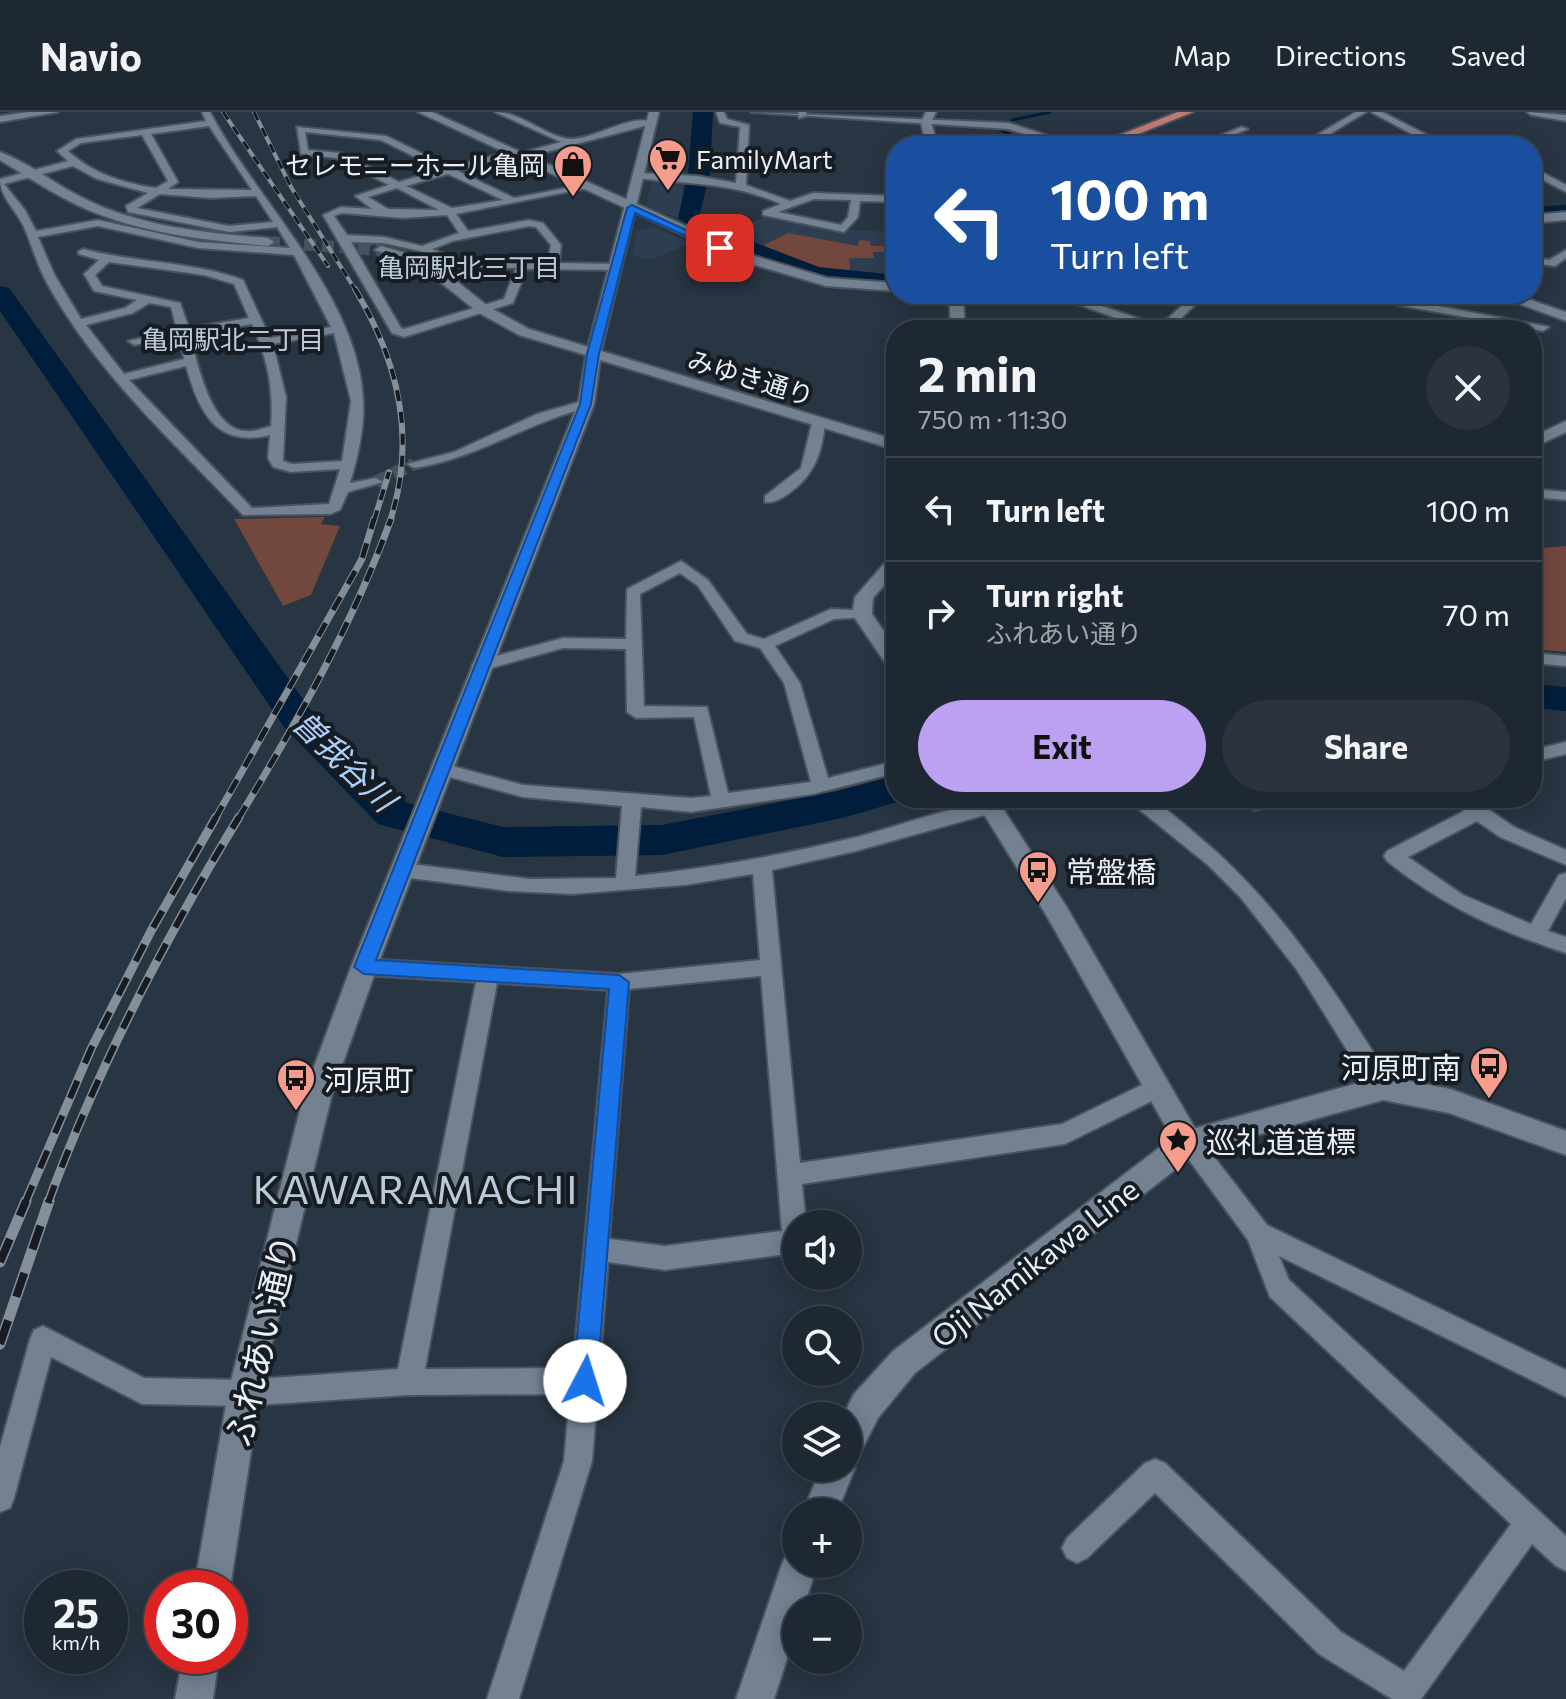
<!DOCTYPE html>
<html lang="en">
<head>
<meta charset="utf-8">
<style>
	body { margin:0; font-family:Commissioner,"Noto Sans JP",sans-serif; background:#2b343e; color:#f1f3f6; height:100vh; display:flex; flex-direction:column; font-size:30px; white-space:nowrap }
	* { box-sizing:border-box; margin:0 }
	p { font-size:26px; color:#a1a6ac }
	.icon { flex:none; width:44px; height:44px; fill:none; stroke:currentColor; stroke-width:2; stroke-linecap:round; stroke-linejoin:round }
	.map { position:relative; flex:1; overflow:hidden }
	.panel { position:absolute; left:886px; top:208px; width:656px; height:488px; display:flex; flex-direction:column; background:#1e2832; border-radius:32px; box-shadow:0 4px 20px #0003,0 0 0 2px #3c444d }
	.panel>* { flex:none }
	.hud { position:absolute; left:886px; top:24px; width:656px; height:168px; border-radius:32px; box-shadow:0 4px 20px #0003,0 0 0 2px #3c444d; background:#1a4fa0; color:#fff; overflow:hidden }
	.buttons { position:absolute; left:782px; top:1098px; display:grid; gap:16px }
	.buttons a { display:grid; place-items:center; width:80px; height:80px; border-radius:50%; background:#1e2832; box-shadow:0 4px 20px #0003,0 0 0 2px #3c444d; font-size:40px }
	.speed { position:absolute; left:24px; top:1458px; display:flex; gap:16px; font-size:40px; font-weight:700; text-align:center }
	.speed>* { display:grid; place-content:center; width:104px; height:104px; border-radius:50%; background:#1e2832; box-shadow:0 4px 20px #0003,0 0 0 2px #3c444d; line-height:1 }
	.speed small { font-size:20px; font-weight:400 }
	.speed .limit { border:12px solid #d22; background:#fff; color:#111 }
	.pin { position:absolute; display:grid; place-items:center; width:68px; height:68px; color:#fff; margin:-34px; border-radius:16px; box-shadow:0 4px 12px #0006 }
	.me { position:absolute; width:88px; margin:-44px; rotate:5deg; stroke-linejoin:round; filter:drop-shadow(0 0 6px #0008) }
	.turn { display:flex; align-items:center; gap:28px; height:168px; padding:0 32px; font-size:36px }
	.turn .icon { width:104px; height:104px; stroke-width:2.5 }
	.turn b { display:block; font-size:56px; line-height:68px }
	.round { display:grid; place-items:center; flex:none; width:84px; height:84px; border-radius:42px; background:#2b343e }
	.headline { display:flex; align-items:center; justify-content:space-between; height:136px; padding:0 32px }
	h1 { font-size:48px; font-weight:700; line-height:60px }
	.cta { display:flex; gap:16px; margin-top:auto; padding:16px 32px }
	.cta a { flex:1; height:92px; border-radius:48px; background:#bca0f2; color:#111; font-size:32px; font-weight:700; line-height:92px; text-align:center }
	.cta a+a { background:#2b343e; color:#f1f3f6 }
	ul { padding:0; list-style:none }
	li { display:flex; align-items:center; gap:24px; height:104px; padding:0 32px; border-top:2px solid #3c444d }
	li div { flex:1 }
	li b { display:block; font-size:30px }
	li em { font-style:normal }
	header { display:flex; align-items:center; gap:48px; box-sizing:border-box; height:112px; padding:0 40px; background:#1e2832; border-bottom:2px solid #3c444d }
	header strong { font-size:38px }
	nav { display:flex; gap:44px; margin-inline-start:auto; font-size:28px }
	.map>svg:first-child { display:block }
</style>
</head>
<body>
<header>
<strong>Navio</strong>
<nav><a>Map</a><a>Directions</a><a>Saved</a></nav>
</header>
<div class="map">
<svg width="1566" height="1587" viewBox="0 0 1566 1587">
	<rect width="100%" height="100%" fill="#283542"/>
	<g fill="#2d3e51">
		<polygon points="652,66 684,66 679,106 646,95"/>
		<polygon points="770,103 847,118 896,120 896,157 889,157 889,166 824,162 720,125"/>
		<polygon points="654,115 691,131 651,148 633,144 636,119"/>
	</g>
	<g fill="#72473e">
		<polygon points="788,121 858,134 859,128 870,129 871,134 886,134 886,140 873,140 874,146 849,146 851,165 824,162 760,140 766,132"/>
		<polygon points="325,405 321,412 340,414 311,483 283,494 234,407"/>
		<polygon points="1566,434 1566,540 1532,537 1532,437"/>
	</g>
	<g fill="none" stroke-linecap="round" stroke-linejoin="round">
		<g stroke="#001e3b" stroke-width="3">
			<polyline points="1012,8 1050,0"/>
			<polyline points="998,17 1020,27 1022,34"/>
			<polyline points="1298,34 1355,0"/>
		</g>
		<g fill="#001e3b" fill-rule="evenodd">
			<polygon points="693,0 713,0 710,61 698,109 819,155 896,163 896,177 806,167 688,120 687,112 678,106 688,61"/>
			<polygon points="1566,93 1566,107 1532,109 1532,95"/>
			<polygon points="0,174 9,176 310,597 407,691 503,715 662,713 842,678 896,663 896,686 911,686 842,706 662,743 503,745 378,712 284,615 0,199"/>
			<polygon points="1532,572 1566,575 1566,599 1532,596"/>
		</g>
		<polyline stroke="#45515d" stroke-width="13" stroke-dasharray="13 6" stroke-linecap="butt" points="376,370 414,352"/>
		<polyline stroke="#45515d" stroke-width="12" stroke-dasharray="12 6" stroke-linecap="butt" points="268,130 381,138"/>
		<g stroke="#49535e" stroke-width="4">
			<g id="minor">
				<path d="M202,0H210C256,88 358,184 363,287C365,315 358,344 350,371L376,366L383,370L348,380L340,398L330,402L243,403C173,330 96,260 47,171C37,153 32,133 24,115C16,98 0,85 0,67L68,49L57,39L76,27L206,9ZM209,14L252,78L168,77L178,70L151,22ZM142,23L168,69L156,76C123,71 93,62 68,39L81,31ZM73,54L97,67L148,81L126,94L128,100L229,120L277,115L290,136L198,130L98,108L36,119L25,98L4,72ZM160,82L210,86L256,84L273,110L229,114L137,96ZM98,114L198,136L294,143L331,215L270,226L243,168C191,149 136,151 83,137L78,140L79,142L99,148L84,162L94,179L137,188L125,196L81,207L54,162L38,125ZM109,150L204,163L234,172L249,206L189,216L180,191L102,174L95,163ZM149,191L171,195L177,218L128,229L134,233L179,225L184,247L124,262L86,213L133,201ZM252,212C267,246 274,276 271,314C263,316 254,320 246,319C210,318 197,249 190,223ZM334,221L351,289L342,349L292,352L283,349L286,285L273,232ZM186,254C199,300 216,336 270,323L268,346L273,355L291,360L340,357L329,392L252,396L129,268Z"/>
				<path d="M495,0C522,0 549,27 571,27C598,27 631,0 656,11L520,47L517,42L561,30Z"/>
				<path d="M716,0H724L727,7L749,13L746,73L790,89L813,81L896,84V90L860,89L858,105L844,120L763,103V99L781,92C727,69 692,73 637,66L640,61L697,64L736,71L740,15L720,11ZM814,87L851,88L848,105L841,113L778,100Z"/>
				<polygon points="798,0 806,0 806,4 799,6"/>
				<polygon points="1356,0 1366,0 1310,34 1298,34"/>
				<polygon points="1371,0 1382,0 1431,25 1458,34 1425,29"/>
				<polygon points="1527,0 1566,3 1566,9 1531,3"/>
				<path d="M297,15L386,24L450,55L516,38V42L458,59L514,86L587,72L592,75L456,102L468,119L529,108L543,111L561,133L559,151L616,152L621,155L616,158L527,157L513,191L404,225L392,221L323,103L341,95L372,97L355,84L389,73L336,46L301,42ZM305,20L381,28L441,58L399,70L341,41L308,38ZM448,62L503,88L452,96L406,74ZM397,76L439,98L388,97L368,85ZM342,101L403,106L447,103L459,121L422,134L384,125L347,123L334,104ZM529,114L536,115L551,133L548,150L461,149L432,137L453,129ZM351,130L384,131L420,139L459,155L516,156L504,187L404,217L401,216Z"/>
				<polygon points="1241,15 1248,17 1207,34 1194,34"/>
				<polygon points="1532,55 1566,73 1566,80 1532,62"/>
				<polygon points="1566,138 1566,146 1555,154 1532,151 1532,145 1549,148"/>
				<polygon points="1050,182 1067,182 1160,214 1190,186 1187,182 1199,182 1202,186 1169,218 1149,218"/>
				<polygon points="1374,182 1389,182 1401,187 1549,215 1543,219 1398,193"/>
				<path d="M586,288L592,292L591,295C529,309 477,347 414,356L407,352L454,340L537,302Z"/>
				<path d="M813,307L825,310C822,341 815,363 788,382C780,387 775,391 765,390V384L801,356Z"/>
				<polygon points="1532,377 1566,380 1566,388 1532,385"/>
				<path d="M681,449L708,468L747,522L764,527L831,497L868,499V505L834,507L775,534L800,571L828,666L896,649V661L813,682L691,700L641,695L635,764C711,756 782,743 857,725C914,710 972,686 1030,686L1028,691L856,739L772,758L800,1051L1062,1012L1158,965L1166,968L1169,975L1166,982L1065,1032L802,1072L806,1112H796L795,1141L665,1158L608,1150L592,1349L519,1587H487L564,1349L570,1282L409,1283L244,1294L142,1292L51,1245L14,1386L10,1396L0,1400V1335L30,1227L34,1218L43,1214L144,1266L244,1268L398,1257L476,870L364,863L357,861L354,855L357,849L364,847L619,862L760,848L753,762L685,773L573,782L509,779L403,765L393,758L403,751L530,767L616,766L622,694L523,685L435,661L432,657L441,651L523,673L691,686L711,684L694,605L636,606L627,600L626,537L563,536L480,559L472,554L474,550L563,526L626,527L627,477ZM680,461L698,474L735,529L760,536L784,571L811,670L728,681L707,595L644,594L640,482ZM761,864L782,1119L665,1134L609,1127L629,877ZM497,871L608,878L573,1256L425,1257Z"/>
				<polygon points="1532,541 1566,544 1566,554 1532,551"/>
				<polygon points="1566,630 1566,642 1532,650 1532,638"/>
				<path d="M1125,686C1132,686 1142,684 1149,687C1166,695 1184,712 1198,724C1280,792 1336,880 1391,969L1394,976L1391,983L1383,986L1375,983L1297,858L1241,786L1208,753Z"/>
				<polygon points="1252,686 1283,686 1281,691 1254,698 1245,692"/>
				<path d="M1451,686H1472L1514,715L1566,738V753L1500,725L1477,709L1408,745L1463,783L1531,812L1559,763L1566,761V786L1548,819L1566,825V841C1500,820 1441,793 1387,749L1384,744L1387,739L1464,699Z"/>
				<polygon points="1189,1020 1197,1023 1267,1113 1566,1258 1566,1285 1279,1144 1289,1168 1566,1424 1566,1459 1556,1454 1532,1432 1421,1587 1392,1587 1319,1542 1155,1381 1087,1446 1077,1451 1067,1446 1062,1436 1067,1426 1145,1351 1155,1347 1165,1351 1341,1520 1404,1559 1511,1412 1270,1185 1248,1128 1181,1037 1177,1030 1181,1023"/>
			</g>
		</g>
		<g stroke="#49535e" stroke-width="4">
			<g id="tertiary">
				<polygon points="29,0 58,0 0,10 0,4"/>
				<polygon points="649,0 659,0 601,239 896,328 896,338 600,248 594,292 377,855 332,982 260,1281 230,1476 194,1476 228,1281 304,982 351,855 578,292 586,243 519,223 479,201 420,154 375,138 381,134 430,148 489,195 529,217 588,235"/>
				<polygon points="751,0 1009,11 1080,34 1063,34 1008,17"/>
				<path d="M0,40C30,51 57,74 87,88C143,115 206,121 268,126L274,130L268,134C206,128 144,122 86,97C56,84 28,65 0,48Z"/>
				<polygon points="1566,100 1566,108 1532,111 1532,103"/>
				<polygon points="1566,309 1566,320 1532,336 1532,325"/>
				<polygon points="1383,964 1450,977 1566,1019 1566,1043 1449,1001 1383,988 1189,1042 1179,1039 1175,1030 1179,1021 1189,1018"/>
				<polygon points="183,1544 219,1544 213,1587 175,1587"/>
			</g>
		</g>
		<g stroke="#49535e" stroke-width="4">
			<g id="secondary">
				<polygon points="418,0 432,0 748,142 827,166 896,171 896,179 826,174 738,148"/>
				<polygon points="926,0 936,0 931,10 938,34 926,34 921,10"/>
				<polygon points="949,182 963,182 965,218 951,218"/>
				<path d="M1217,182H1379C1359,197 1254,187 1224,186Z"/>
				<polygon points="1493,182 1513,182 1566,200 1566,209"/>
				<polygon points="896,444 896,460 873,486 872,502 896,537 896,558 889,556 852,502 855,485 890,445"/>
				<polygon points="974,686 996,686 1066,794 1203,1030 1199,1039 915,1261 878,1306 860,1341 850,1345 855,1356 837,1400 803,1400 821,1356 848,1356 848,1304 843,1304 854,1282 893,1239 1172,1026 1048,806"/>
				<polygon points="796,1436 796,1452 818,1452 803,1496 796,1496 796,1519 774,1587 736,1587 782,1452 788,1440"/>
			</g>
		</g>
		<g stroke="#49535e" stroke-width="4">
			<polygon id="primary" points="1178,0 1193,0 1108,34 1092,34"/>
		</g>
		<use href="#minor" fill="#738191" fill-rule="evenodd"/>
		<use href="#tertiary" fill="#738191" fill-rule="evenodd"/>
		<use href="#secondary" fill="#738191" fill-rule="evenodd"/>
		<use href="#primary" fill="#be7a74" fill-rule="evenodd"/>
		<g stroke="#858f9a" stroke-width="4">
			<g id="rail-far4">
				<polyline points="223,0 328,154"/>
				<polyline points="254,0 291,75 356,179"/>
			</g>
		</g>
		<g stroke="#858f9a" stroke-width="6">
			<g id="rail-far3">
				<path d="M355,177C399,250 417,327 390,409"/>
				<polyline points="374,409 389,360"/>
			</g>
		</g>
		<g stroke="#858f9a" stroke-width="7">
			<g id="rail-far2">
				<polyline points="215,707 362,447 374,407"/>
				<path d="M238,707C297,610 352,514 391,407"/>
			</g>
		</g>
		<g stroke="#858f9a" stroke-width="9">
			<g id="rail-far1">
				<polyline points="25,1091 91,937 151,819 216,705"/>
				<path d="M48,1091C97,957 165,827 239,705"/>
			</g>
		</g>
		<g stroke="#858f9a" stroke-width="11">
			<g id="rail">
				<polyline points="0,1150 26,1089"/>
				<polyline points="0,1232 49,1089"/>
			</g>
		</g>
		<use href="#rail-far4" stroke="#161c22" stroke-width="3" stroke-dasharray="9" stroke-linecap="butt"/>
		<use href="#rail-far3" stroke="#161c22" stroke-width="4" stroke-dasharray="11" stroke-linecap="butt"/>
		<use href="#rail-far2" stroke="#161c22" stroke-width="5" stroke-dasharray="15" stroke-linecap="butt"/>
		<use href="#rail-far1" stroke="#161c22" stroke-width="6" stroke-dasharray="19" stroke-linecap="butt"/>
		<use href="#rail" stroke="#161c22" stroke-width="8" stroke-dasharray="25" stroke-linecap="butt"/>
	</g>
	<polygon fill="#1a73e8" stroke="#114b97" stroke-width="2" points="632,93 725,136 717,138 635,101 599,242 591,292 376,848 619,863 629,870 597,1269 593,1278 585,1281 576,1278 573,1269 609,877 364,862 354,855 580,292 587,242 627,96"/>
	<defs>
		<g id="supermarket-pin" transform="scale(2)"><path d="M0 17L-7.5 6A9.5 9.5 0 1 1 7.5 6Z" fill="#f49d8c" stroke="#161c22"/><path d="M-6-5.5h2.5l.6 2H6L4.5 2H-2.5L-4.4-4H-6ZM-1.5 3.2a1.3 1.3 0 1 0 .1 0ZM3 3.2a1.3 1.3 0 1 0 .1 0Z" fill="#111"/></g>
		<g id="shop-pin" transform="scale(2)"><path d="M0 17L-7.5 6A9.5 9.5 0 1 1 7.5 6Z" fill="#f49d8c" stroke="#161c22"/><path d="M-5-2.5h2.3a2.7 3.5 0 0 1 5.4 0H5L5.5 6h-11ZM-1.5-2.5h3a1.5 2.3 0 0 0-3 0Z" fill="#111"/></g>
		<g id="bus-pin" transform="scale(2)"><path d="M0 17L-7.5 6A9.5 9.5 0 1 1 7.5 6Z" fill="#f49d8c" stroke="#161c22"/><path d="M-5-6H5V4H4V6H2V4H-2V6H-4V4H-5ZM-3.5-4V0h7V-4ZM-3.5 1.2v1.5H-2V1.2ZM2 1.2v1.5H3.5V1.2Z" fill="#111"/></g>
		<g id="sight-pin" transform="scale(2)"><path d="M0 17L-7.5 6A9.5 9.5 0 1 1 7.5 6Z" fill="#f49d8c" stroke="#161c22"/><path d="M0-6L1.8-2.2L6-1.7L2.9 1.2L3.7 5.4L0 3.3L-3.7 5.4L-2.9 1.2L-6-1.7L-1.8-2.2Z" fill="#111"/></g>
	</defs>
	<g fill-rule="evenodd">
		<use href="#supermarket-pin" x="668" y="46"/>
		<use href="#shop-pin" x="573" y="52"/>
		<use href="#bus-pin" x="1038" y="758"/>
		<use href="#bus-pin" x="1489" y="954"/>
		<use href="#bus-pin" x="296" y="966"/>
		<use href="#sight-pin" x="1178" y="1028"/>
	</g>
	<g text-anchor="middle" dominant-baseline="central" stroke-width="8" stroke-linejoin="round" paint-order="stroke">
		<g font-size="26" fill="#e7eff8" stroke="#161c22" text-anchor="start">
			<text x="696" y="46">FamilyMart</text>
			<text x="545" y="52" text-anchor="end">セレモニーホール亀岡</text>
		</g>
		<g font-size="26" fill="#bbcadb" stroke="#161c22">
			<text x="469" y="154">亀岡駅北三丁目</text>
			<text x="233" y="226">亀岡駅北二丁目</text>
		</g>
		<g font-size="26" fill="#e7eff8" stroke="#161c22">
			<text transform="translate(751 265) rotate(17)">みゆき通り</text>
		</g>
		<g font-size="30" fill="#e7eff8" stroke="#161c22" text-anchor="start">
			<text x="1066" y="758">常盤橋</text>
			<text x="1461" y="954" text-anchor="end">河原町南</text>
			<text x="324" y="966">河原町</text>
			<text x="1206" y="1028">巡礼道道標</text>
		</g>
		<g font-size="30" fill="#e7eff8" stroke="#161c22">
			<text transform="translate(1034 1150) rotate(-38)">Oji Namikawa Line</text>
		</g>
		<g font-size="32" font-style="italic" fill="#abcff8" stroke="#161c22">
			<text transform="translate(345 648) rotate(44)">曽我谷川</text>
		</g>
		<g font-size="36" fill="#e7eff8" stroke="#161c22">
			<text transform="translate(260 1228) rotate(-77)">ふれあい通り</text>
		</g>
		<g font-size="40" letter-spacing="2" fill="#bbcadb" stroke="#161c22">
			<text x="416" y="1075">KAWARAMACHI</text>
		</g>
	</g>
</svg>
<div class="buttons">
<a><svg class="icon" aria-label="sound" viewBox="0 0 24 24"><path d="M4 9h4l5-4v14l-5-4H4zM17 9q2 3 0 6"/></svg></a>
<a><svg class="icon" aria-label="search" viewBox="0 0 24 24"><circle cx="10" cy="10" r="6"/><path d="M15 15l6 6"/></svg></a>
<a><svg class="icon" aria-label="layers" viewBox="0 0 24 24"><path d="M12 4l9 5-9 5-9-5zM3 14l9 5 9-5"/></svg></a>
<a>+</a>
<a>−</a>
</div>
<div class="speed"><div>25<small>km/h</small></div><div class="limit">30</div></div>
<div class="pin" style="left:720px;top:136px;background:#d93025"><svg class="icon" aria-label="arrive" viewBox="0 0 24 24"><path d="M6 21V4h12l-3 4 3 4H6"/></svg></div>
<svg class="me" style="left:585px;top:1269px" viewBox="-20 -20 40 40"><circle r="19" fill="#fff"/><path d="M0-13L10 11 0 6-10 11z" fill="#1a73e8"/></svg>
<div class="hud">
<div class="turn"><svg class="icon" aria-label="left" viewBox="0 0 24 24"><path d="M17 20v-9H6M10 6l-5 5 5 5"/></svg><div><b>100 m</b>Turn left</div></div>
</div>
<section class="panel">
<div class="headline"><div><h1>2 min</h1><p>750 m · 11:30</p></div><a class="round"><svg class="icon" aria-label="close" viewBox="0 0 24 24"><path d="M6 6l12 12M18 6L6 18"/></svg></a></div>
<ul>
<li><svg class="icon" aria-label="left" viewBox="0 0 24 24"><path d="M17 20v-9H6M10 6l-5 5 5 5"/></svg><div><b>Turn left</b></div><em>100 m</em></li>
<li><svg class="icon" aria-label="right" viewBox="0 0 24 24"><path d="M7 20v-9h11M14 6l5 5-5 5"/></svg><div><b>Turn right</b><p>ふれあい通り</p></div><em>70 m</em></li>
</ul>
<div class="cta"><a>Exit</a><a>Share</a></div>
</section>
</div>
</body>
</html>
